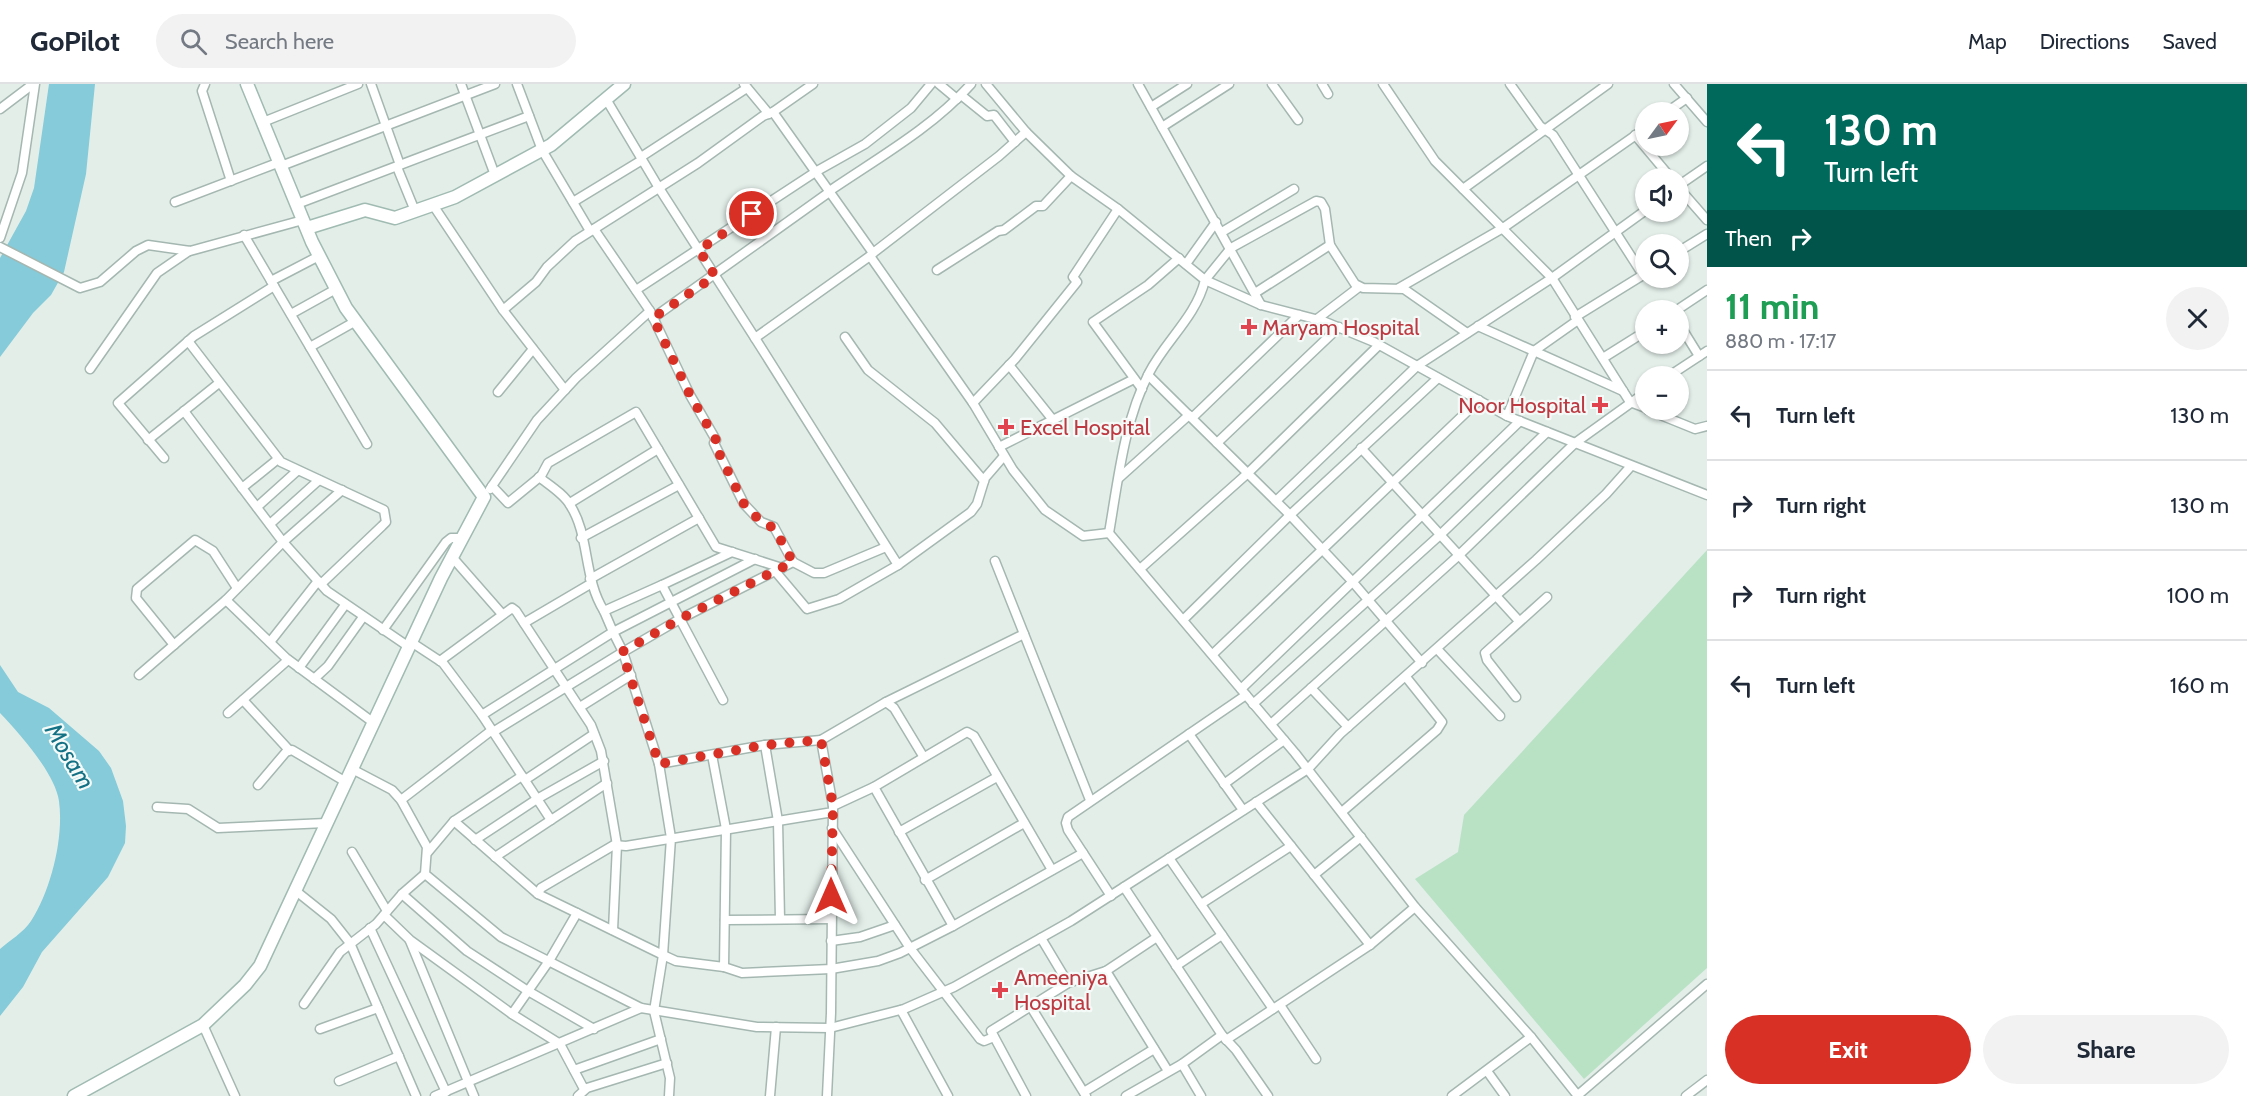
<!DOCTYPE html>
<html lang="en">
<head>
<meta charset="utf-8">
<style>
	body { margin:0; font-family:Cabin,sans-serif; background:#f2f2f3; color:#1f2937; height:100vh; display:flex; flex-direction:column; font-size:22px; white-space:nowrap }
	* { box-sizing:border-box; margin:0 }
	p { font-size:20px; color:#747a83 }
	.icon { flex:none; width:33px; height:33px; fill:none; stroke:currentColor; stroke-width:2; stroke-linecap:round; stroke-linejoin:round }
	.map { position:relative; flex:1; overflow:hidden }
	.sheet { display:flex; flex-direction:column; background:#fff; width:540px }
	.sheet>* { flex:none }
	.top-card { background:#00695c; color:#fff; overflow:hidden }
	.needle { width:39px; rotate:57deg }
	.controls { position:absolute; left:1635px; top:18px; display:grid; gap:12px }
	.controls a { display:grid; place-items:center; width:54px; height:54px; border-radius:50%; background:#fff; box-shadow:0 2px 4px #0004; font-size:30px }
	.pin { position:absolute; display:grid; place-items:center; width:51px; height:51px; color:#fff; margin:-26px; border:3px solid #fff; border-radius:50%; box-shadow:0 2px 6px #0007 }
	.me { position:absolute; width:66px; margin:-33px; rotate:0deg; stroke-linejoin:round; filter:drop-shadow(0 0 4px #0008) }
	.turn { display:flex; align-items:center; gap:21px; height:126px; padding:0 18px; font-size:27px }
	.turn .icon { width:78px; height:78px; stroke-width:2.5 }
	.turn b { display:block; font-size:42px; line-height:51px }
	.then { display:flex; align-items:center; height:57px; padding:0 18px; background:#0003; gap:12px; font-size:22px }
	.round { display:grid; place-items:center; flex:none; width:63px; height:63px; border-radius:32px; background:#f2f2f3 }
	.headline { display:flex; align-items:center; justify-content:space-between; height:102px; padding:0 18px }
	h1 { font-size:36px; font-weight:700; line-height:45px; color:#1e9e55 }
	.cta { display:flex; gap:12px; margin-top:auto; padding:12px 18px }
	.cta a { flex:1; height:69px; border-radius:36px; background:#d93025; color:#fff; font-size:24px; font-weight:700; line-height:69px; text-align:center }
	.cta a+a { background:#f2f2f3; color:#1f2937 }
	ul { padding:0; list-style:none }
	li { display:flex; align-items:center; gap:18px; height:90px; padding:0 18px; border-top:2px solid #e0e1e3 }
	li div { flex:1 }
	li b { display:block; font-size:22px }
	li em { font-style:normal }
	header { display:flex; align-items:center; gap:36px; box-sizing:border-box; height:84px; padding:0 30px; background:#fff; border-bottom:2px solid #e0e1e3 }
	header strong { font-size:28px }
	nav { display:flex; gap:33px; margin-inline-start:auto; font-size:21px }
	.search { width:420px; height:54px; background:#f2f2f3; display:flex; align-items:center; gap:15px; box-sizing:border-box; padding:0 21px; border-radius:33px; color:#747a83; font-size:22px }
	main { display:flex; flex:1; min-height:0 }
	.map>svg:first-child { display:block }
</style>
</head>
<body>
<header>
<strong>GoPilot</strong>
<div class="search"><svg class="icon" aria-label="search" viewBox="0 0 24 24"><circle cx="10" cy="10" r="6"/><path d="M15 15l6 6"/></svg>Search here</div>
<nav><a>Map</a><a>Directions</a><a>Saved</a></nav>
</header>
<main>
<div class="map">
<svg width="1707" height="1012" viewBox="0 0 1707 1012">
	<rect width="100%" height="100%" fill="#e3eee9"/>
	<polygon fill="#b9e2c5" points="1707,466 1707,884 1584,995 1415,795 1458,768 1464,731"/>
	<g fill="#85cbd9">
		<polygon points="49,0 95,0 86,90 64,188 51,211 33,229 0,273 0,174 26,127 34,104"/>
		<path d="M0,581L18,608L49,624L99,667L111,684L123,717L126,742L125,759L108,793L42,868L23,903L0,932V865C9,857 24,848 31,837C51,806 64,754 59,717C55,689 19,649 0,629Z"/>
	</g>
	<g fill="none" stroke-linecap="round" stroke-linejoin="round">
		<g stroke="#a5b7b1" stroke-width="11">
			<g id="street">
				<polyline points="205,0 202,7 231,97"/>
				<polyline points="371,0 400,81 397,83 415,127"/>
				<polyline points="461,0 495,91"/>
				<polyline points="517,0 542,66 590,147"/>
				<polyline points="744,0 769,30"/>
				<polyline points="939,0 957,15"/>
				<path d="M986,0L1026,48L1071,92L1118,125L1205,196C1196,233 1166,256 1149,289C1124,337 1118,397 1109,449L1295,669L1415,823L1531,953L1578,1012"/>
				<polyline points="1138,0 1261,221"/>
				<polyline points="1272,0 1298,36"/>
				<polyline points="1322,0 1328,10"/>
				<polyline points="1383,0 1435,77 1552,194 1630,318 1646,324"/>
				<polyline points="1510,0 1540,42 1553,51 1643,191 1575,233"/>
				<polyline points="1674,0 1707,38"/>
				<polyline points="961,11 987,32 994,31 1015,58"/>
				<polyline points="606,15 659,104 755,254 870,172"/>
				<polyline points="1151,23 1187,0"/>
				<polyline points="0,25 33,0"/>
				<polyline points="773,28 873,169 870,172 973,319 1013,386 1045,426 1083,452 1109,449"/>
				<polyline points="1667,28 1687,14"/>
				<polyline points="263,38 358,0"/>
				<polyline points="1162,43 1229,0"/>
				<polyline points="1635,51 1671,94"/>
				<polyline points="641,73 747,4"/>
				<polyline points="281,82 495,0"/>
				<polyline points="1678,102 1707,82"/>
				<polyline points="1678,103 1707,136"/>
				<polyline points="1463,105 1608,0"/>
				<path d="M831,106C878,74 933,43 971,0"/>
				<polyline points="175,118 280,78"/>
				<polyline points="573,118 642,76"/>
				<polyline points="297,120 529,32"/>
				<polyline points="433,121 503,226 536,198 547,183 575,157 698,79 763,32 773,28 813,0"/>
				<polyline points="1222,148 1294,105"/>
				<polyline points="244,151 367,360"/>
				<polyline points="0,154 22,89 35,0"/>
				<polyline points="0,163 80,204 100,198 136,167 148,161 190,167 303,136"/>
				<polyline points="1678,168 1707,150"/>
				<polyline points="873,169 999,72 1026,48"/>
				<polyline points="1186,180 1216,138"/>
				<polyline points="937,186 998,147 1004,146 1036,122 1043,122 1071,92"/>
				<polyline points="271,197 319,172"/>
				<polyline points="1399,204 1503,144 1646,44"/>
				<polyline points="636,206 817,87 865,60 911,24 931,0"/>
				<polyline points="1255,209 1330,161"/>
				<polyline points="503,226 565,306"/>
				<polyline points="1677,226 1707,206"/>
				<polyline points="650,227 690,311 716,356 714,359 744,420 761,438 774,443 793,478 680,535 723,616"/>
				<polyline points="291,230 336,205"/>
				<polyline points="653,234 828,109"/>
				<polyline points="1317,235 1359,203"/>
				<polyline points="1678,238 1699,272"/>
				<polyline points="1478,242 1623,307"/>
				<polyline points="1467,249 1404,205 1363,204 1355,200 1330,161 1325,125 1321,118 1316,117 1231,164 1205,196 1261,221 1323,237 1374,258 1507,332 1707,411"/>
				<polyline points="845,253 868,286 935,339 984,397"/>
				<polyline points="755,254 898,481 839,515 807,525 775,487"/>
				<polyline points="188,257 281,378 384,426 386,438 382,442 321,500"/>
				<polyline points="310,263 356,237"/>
				<polyline points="1603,274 1646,247"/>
				<polyline points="1009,281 1053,336"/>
				<polyline points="90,285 157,189 189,167"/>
				<polyline points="1148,291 1290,431 1351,496 1422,579"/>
				<polyline points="1669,292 1707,267"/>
				<polyline points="1142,305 1093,238 1148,201 1179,174"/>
				<polyline points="498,308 533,265"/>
				<polyline points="973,319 1015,275 1077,198 1073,193 1118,125"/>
				<polyline points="1648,326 1695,345 1707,342"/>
				<polyline points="184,327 283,458 327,507 409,563"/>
				<polyline points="1507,332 1534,267 1578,236"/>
				<polyline points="1192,334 1299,231"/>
				<polyline points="148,356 219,299"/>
				<polyline points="1217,359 1339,243"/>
				<polyline points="999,363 1134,295"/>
				<polyline points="1361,364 1519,537"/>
				<polyline points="164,374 118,319 194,252 274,202"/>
				<path d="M539,393C549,401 564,410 570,421C590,451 583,494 604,527"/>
				<polyline points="1119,394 1189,331"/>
				<polyline points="492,402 508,419 541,392 548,379 636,328 716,463 782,484"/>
				<polyline points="242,404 278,375"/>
				<polyline points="490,405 537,336 576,294 650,227 594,145"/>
				<polyline points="1276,417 1417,282 1552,194 1646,126"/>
				<polyline points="570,419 658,365"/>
				<polyline points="257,423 297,387"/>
				<polyline points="270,440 319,396"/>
				<polyline points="581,454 679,401"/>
				<polyline points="452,473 502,530"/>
				<polyline points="995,477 1090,716"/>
				<polyline points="793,478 814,489 824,489 886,463"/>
				<polyline points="898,481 971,428 977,420 985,394 1004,372"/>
				<polyline points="1140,485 1248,389 1379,261"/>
				<polyline points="590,495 699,434"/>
				<polyline points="662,501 732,468"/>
				<polyline points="226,516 286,574 374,639"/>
				<polyline points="1183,536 1290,431 1438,294"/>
				<polyline points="524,539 592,499"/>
				<polyline points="383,546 446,458 451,454 462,454"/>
				<polyline points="270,558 318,497"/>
				<polyline points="411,558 443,579 482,631"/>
				<polyline points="174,561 136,514 137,505 195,456 213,467 237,504"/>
				<polyline points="1438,566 1500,632"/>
				<polyline points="1213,570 1479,316"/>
				<polyline points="440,577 512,524 516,527 591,641 601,667 617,761 613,846"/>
				<polyline points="299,584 345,521"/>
				<polyline points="139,591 226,516 283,458 342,406"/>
				<polyline points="314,595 328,582 363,533"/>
				<polyline points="1311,604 1348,643"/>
				<polyline points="1241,605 1520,337"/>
				<polyline points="1516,613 1487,576 1485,569 1547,513"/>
				<polyline points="243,616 289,666"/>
				<polyline points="886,618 1024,550"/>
				<polyline points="1253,620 1440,451 1547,348"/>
				<polyline points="580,623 631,591"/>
				<polyline points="228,629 288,576"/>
				<polyline points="1271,640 1458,472 1575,359 1646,308"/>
				<polyline points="493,648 623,568 613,548 755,475"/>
				<polyline points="1189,650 1243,726"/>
				<polyline points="821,656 886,618 894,624 923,672"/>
				<polyline points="765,661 778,737 780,835"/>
				<polyline points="352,685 392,706 401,716 427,763 425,790 501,853 641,924 757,943 830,944 904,925 954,903 1071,837 1308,685 1340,650 1536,476 1606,410 1631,382"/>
				<polyline points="525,696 594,650"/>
				<polyline points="607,699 551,736 482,631 613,548 604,527 662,501 680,535 623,568 659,680"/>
				<polyline points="1224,700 1284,656"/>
				<polyline points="258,701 286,668 292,666 346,698"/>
				<polyline points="874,703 953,842"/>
				<polyline points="401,716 492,646"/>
				<polyline points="1256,718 1370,861"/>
				<polyline points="833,722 874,703 967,648 974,652 1052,786"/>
				<polyline points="157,723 188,725 218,744 326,739"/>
				<polyline points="1343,727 1437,646 1442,638 1406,593"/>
				<polyline points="454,737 522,692"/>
				<polyline points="832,744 910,864 980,955 984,957 994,953"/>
				<polyline points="899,748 997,693"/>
				<polyline points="475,756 537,715 604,677"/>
				<polyline points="352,768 387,827"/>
				<polyline points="428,768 454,737 538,810"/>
				<polyline points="495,773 551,736"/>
				<polyline points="1169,774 1273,925"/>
				<polyline points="1314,791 1361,753"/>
				<polyline points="925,796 1024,739"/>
				<polyline points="1124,803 1222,951 1236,966 1268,1012"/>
				<polyline points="296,807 331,835 350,859 416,1012"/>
				<polyline points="402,810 467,867 528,907 594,945"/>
				<polyline points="1111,812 1068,746 1066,739 1068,733 1246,611"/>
				<polyline points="1201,820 1291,762"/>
				<polyline points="384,831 410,856 512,930 560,960 584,1005"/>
				<polyline points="725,836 831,835"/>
				<polyline points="370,844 446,1008"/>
				<polyline points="410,857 474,1012"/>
				<polyline points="831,857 860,853 895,841"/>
				<polyline points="1176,882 1222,851"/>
				<polyline points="724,883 742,889 831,885 878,877 900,869 953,842 1083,769"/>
				<polyline points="1106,887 1168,987"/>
				<polyline points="1068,899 1106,887 1157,853"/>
				<polyline points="304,920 340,868 376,840 402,810 425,790"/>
				<polyline points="1280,921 1316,975"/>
				<polyline points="1031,923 1086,1012"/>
				<polyline points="901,926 948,1012"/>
				<polyline points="512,930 549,877 577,829"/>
				<polyline points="203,941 235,1012"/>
				<polyline points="320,945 378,924"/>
				<polyline points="1226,956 1370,861 1415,823"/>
				<polyline points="1182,980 1201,1012"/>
				<polyline points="574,986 661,955"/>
				<polyline points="1487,987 1505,1012"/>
				<polyline points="339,997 399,972"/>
				<polyline points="1084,1008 1154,965"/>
				<polyline points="1578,1011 1707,900"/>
				<polyline points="435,1012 641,924"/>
				<polyline points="578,1012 587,1004 667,979"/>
				<polyline points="669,1012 670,994 654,927 663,871 676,877 724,883 726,745 712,671"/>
				<polyline points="770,1012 776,943"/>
				<polyline points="827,1012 831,929 833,722 821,656 765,661 659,680 671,754 663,871 538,810 541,804 614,761 626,762 833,728"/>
				<polyline points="1026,1012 991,947 1068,899 1041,854"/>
				<polyline points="1126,1012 1182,980 1222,951"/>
				<polyline points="1452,1012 1531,953"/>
				<polyline points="1686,1012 1707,996"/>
			</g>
		</g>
		<g stroke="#a0bbb2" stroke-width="15">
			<g id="secondary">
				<polyline points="307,144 365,126 395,134 455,113 551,61 624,0"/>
				<polyline points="74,1012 203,941 245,901 260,882 441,494 484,413 346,224 312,158 247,0"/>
			</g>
		</g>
		<use href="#street" stroke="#fff" stroke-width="8"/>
		<use href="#secondary" stroke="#fff" stroke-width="12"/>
	</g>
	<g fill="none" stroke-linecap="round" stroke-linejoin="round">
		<polyline stroke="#d93025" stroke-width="10" stroke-dasharray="0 18" points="752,130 699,166 715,192 653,234 690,311 716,356 714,359 744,420 761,438 774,444 793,478 680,535 622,568 659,680 765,661 821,656 833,722 831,812"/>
	</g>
	<g fill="#e0444e" stroke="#f4faf7" stroke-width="2">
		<path d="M1246 234h6v6h6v6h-6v6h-6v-6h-6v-6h6z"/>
		<path d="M1597 312h6v6h6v6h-6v6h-6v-6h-6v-6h6z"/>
		<path d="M1003 334h6v6h6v6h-6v6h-6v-6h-6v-6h6z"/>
		<path d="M997 897h6v6h6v6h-6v6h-6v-6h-6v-6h6z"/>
	</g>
	<g text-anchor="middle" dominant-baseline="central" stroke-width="4.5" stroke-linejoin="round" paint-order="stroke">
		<g font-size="22" fill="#be3a42" stroke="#f4faf7" text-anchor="start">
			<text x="1262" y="243">Maryam Hospital</text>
			<text x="1586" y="321" text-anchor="end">Noor Hospital</text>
			<text x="1020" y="343">Excel Hospital</text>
			<text x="1014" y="893">Ameeniya<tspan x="1014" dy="25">Hospital</tspan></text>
		</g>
		<g font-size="24" font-style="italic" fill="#137185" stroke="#f4faf7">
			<text transform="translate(70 672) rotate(59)">Mosam</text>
		</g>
	</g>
</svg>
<div class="controls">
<a><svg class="needle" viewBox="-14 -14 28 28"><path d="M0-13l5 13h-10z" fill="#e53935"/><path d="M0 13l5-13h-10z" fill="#747a83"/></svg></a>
<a><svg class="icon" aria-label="sound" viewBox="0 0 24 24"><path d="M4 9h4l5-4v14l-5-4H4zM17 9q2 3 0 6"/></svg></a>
<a><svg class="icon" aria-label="search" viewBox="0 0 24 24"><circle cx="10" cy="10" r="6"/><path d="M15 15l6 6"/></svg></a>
<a>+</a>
<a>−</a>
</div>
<div class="pin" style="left:752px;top:130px;background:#d93025"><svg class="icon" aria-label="arrive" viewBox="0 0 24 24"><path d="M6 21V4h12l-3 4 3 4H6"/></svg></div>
<svg class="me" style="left:831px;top:812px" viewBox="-20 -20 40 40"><path d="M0-17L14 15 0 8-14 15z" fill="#d93025" stroke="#fff" stroke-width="4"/></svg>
</div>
<section class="sheet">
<div class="top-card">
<div class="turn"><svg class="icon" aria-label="left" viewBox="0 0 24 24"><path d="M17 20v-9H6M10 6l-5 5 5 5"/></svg><div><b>130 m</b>Turn left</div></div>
<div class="then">Then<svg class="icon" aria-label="right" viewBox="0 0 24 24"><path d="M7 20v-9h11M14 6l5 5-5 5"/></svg></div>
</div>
<div class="headline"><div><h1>11 min</h1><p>880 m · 17:17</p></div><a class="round"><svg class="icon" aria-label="close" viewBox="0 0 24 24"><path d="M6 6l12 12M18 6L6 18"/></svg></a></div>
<ul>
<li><svg class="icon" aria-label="left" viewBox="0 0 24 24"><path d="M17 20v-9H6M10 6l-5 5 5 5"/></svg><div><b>Turn left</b></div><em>130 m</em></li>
<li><svg class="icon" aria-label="right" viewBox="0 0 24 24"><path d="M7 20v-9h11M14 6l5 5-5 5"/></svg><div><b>Turn right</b></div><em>130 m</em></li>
<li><svg class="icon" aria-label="right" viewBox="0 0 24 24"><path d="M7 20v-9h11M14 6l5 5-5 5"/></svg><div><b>Turn right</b></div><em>100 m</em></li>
<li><svg class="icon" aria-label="left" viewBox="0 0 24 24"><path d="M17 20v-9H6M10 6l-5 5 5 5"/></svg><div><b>Turn left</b></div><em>160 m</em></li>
</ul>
<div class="cta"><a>Exit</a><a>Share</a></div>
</section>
</main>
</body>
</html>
